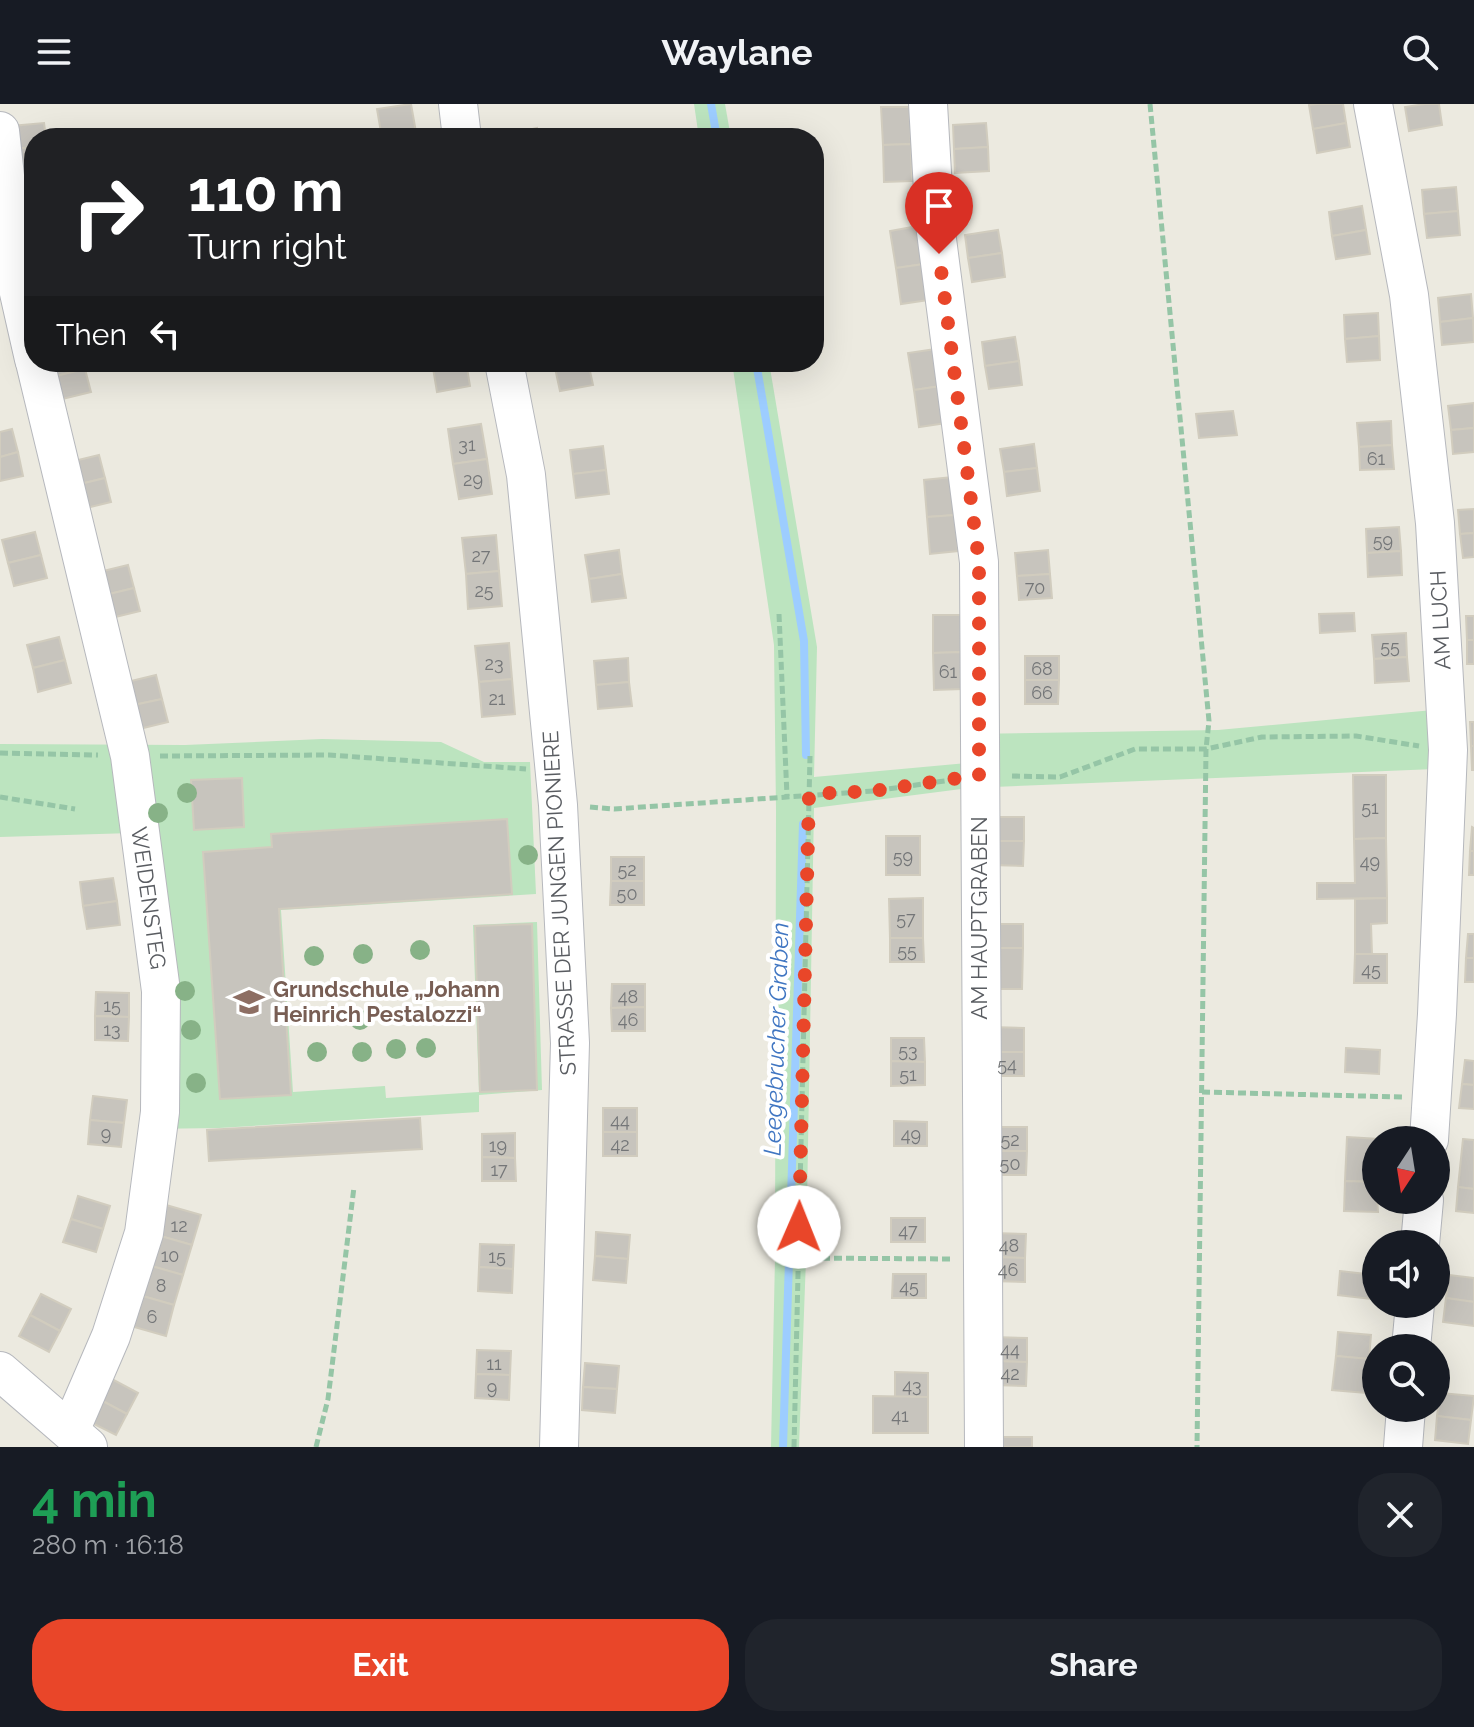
<!DOCTYPE html>
<html lang="en">
<head>
<meta charset="utf-8">
<style>
	body { margin:0; font-family:Raleway,sans-serif; background:#20242c; color:#f1f3f6; height:100vh; display:flex; flex-direction:column; font-size:30px; white-space:nowrap }
	* { box-sizing:border-box; margin:0 }
	p { font-size:26px; color:#9ea1a6 }
	.icon { flex:none; width:44px; height:44px; fill:none; stroke:currentColor; stroke-width:2; stroke-linecap:round; stroke-linejoin:round }
	.map { position:relative; height:1343px; overflow:hidden }
	.side { display:flex; flex-direction:column; background:#171b24; flex:1 }
	.side>* { flex:none }
	.hud { position:absolute; left:24px; top:24px; width:800px; height:244px; border-radius:32px; box-shadow:0 8px 32px #0002; background:#202124; color:#fff; overflow:hidden }
	.needle { width:52px; rotate:192deg }
	.tools { position:absolute; left:1362px; top:1022px; display:grid; gap:16px }
	.tools a { display:grid; place-items:center; width:88px; height:88px; border-radius:50%; background:#171b24; box-shadow:0 8px 32px #0002; font-size:40px }
	.pin { position:absolute; display:grid; place-items:center; width:68px; height:68px; color:#fff; margin:-82px -34px; border-radius:50% 50% 50% 0; rotate:-45deg; box-shadow:0 0 8px #0007 }
	.pin .icon { rotate:45deg }
	.me { position:absolute; width:88px; margin:-44px; rotate:1deg; stroke-linejoin:round; filter:drop-shadow(0 0 6px #0008) }
	.turn { display:flex; align-items:center; gap:28px; height:168px; padding:0 32px; font-size:36px }
	.turn .icon { width:104px; height:104px; stroke-width:2.5 }
	.turn b { display:block; font-size:56px; line-height:68px }
	.then { display:flex; align-items:center; height:76px; padding:0 32px; background:#0003; gap:16px; font-size:30px }
	.round { display:grid; place-items:center; flex:none; width:84px; height:84px; border-radius:32px; background:#20242c }
	.summary { display:flex; align-items:center; justify-content:space-between; height:136px; padding:0 32px }
	h1 { font-size:48px; font-weight:700; line-height:60px; color:#1e9e55 }
	.button { display:flex; gap:16px; margin-top:auto; padding:16px 32px }
	.button a { flex:1; height:92px; border-radius:32px; background:#e94629; color:#fff; font-size:32px; font-weight:700; line-height:92px; text-align:center }
	.button a+a { background:#20242c; color:#f1f3f6 }
	header { display:flex; justify-content:space-between; align-items:center; height:104px; padding:0 32px; background:#171b24; font-size:36px; font-weight:700 }
	.map>svg:first-child { display:block }
</style>
</head>
<body>
<header><svg class="icon" aria-label="menu" viewBox="0 0 24 24"><path d="M4 6h16M4 12h16M4 18h16"/></svg>Waylane<svg class="icon" aria-label="search" viewBox="0 0 24 24"><circle cx="10" cy="10" r="6"/><path d="M15 15l6 6"/></svg></header>
<div class="map">
<svg width="1474" height="1343" viewBox="0 0 1474 1343">
	<rect width="100%" height="100%" fill="#eceae0"/>
	<g fill="#bce4bf">
		<polygon points="694,0 725,0 731,34 699,34"/>
		<polygon points="732,258 769,258 817,543 814,673 967,659 967,630 1218,626 1433,606 1435,665 969,684 814,704 806,1155 799,1343 771,1343 775,1154 776,707 774,541"/>
		<polygon points="322,635 441,638 484,658 530,658 536,790 281,806 293,988 385,982 386,994 479,988 473,821 537,818 542,986 479,991 479,1008 219,1024 146,1025 152,919 132,729 0,733 0,640 185,641"/>
	</g>
	<g fill="none" stroke-linecap="round" stroke-linejoin="round">
		<g stroke="#9dcdff" stroke-width="8">
			<polyline points="711,0 717,34"/>
			<polyline points="756,258 804,537 806,651"/>
			<polyline points="783,1343 803,720"/>
		</g>
	</g>
	<g fill="#c7c4bd" stroke="#d1ccbe" stroke-width="2">
		<polygon points="411,0 417,34 382,34 377,5"/>
		<polygon points="1317,0 1343,0 1346,19 1313,25 1309,1"/>
		<polygon points="1425,0 1439,0 1442,21 1409,27 1405,3"/>
		<polygon points="881,3 909,3 911,40 883,41"/>
		<polygon points="44,19 46,34 34,34 34,43 13,45 11,22"/>
		<polygon points="986,19 988,43 954,45 953,21"/>
		<polygon points="1346,19 1350,43 1317,49 1313,25"/>
		<polygon points="537,24 538,34 504,34 504,31"/>
		<polygon points="911,40 912,77 884,78 883,41"/>
		<polygon points="34,43 34,68 15,69 13,45"/>
		<polygon points="988,43 989,67 955,69 954,45"/>
		<polygon points="1456,83 1458,107 1424,110 1422,86"/>
		<polygon points="1362,102 1366,126 1332,132 1329,108"/>
		<polygon points="1458,107 1460,131 1427,134 1424,110"/>
		<polygon points="918,122 924,160 896,164 890,127"/>
		<polygon points="998,126 1002,149 968,154 965,131"/>
		<polygon points="1366,126 1370,150 1336,155 1332,132"/>
		<polygon points="1002,149 1005,173 972,178 968,154"/>
		<polygon points="924,160 929,196 901,200 896,164"/>
		<polygon points="1471,190 1473,214 1440,218 1438,194"/>
		<polygon points="1378,209 1379,232 1345,235 1344,211"/>
		<polygon points="1473,214 1474,238 1442,241 1440,218"/>
		<polygon points="1379,232 1380,256 1347,258 1345,235"/>
		<polygon points="1015,233 1019,257 985,262 982,238"/>
		<polygon points="936,245 941,282 914,286 908,249"/>
		<polygon points="1019,257 1022,281 989,285 985,262"/>
		<polygon points="48,258 83,258 85,265 52,273"/>
		<polygon points="432,258 466,258 470,282 437,288"/>
		<polygon points="554,258 588,258 555,264"/>
		<polygon points="588,258 593,281 560,287 555,264"/>
		<polygon points="85,265 91,288 58,296 52,273"/>
		<polygon points="941,282 947,319 919,323 914,286"/>
		<polygon points="1474,299 1474,324 1451,326 1448,302"/>
		<polygon points="1233,307 1237,331 1199,334 1196,310"/>
		<polygon points="1391,317 1392,341 1359,343 1357,319"/>
		<polygon points="481,320 487,355 453,360 448,325"/>
		<polygon points="1474,324 1474,348 1453,350 1451,326"/>
		<polygon points="12,325 18,348 0,353 0,328"/>
		<polygon points="1034,340 1037,364 1004,368 1000,345"/>
		<polygon points="1392,341 1394,365 1360,366 1359,343"/>
		<polygon points="603,342 606,366 573,370 570,346"/>
		<polygon points="18,348 23,372 0,377 0,353"/>
		<polygon points="99,351 105,374 72,382 66,359"/>
		<polygon points="487,355 492,390 459,395 453,360"/>
		<polygon points="1037,364 1040,387 1007,392 1004,368"/>
		<polygon points="606,366 609,390 576,394 573,370"/>
		<polygon points="952,373 955,411 927,413 924,376"/>
		<polygon points="105,374 111,398 78,406 72,382"/>
		<polygon points="1474,405 1474,429 1460,430 1458,406"/>
		<polygon points="955,411 958,447 930,450 927,413"/>
		<polygon points="1399,423 1401,447 1367,449 1366,425"/>
		<polygon points="35,428 41,451 8,459 2,436"/>
		<polygon points="1474,429 1474,453 1463,454 1460,430"/>
		<polygon points="496,431 499,467 466,470 462,434"/>
		<polygon points="619,446 622,470 589,475 585,451"/>
		<polygon points="1048,446 1050,470 1017,472 1015,449"/>
		<polygon points="1401,447 1402,471 1368,473 1367,449"/>
		<polygon points="41,451 47,474 14,482 8,459"/>
		<polygon points="128,461 134,484 101,492 95,469"/>
		<polygon points="499,467 502,502 468,505 466,470"/>
		<polygon points="622,470 626,494 592,498 589,475"/>
		<polygon points="1050,470 1052,494 1019,496 1017,472"/>
		<polygon points="134,484 140,507 107,515 101,492"/>
		<polygon points="1354,509 1355,527 1320,529 1319,510"/>
		<polygon points="933,511 961,511 961,548 933,549"/>
		<polygon points="1466,512 1474,512 1474,536 1467,536"/>
		<polygon points="1406,529 1407,553 1374,555 1372,531"/>
		<polygon points="59,533 65,556 33,564 27,541"/>
		<rect x="1467" y="536" width="7" height="24"/>
		<polygon points="509,539 512,575 479,578 475,542"/>
		<polygon points="961,548 962,585 934,586 933,549"/>
		<rect x="1025" y="552" width="34" height="24"/>
		<polygon points="1407,553 1409,577 1375,579 1374,555"/>
		<polygon points="628,554 629,578 596,581 594,557"/>
		<polygon points="65,556 71,579 38,588 33,564"/>
		<polygon points="156,571 162,595 129,602 123,579"/>
		<polygon points="512,575 515,610 482,613 479,578"/>
		<polygon points="1025,576 1059,576 1058,600 1025,600"/>
		<polygon points="629,578 632,602 598,605 596,581"/>
		<polygon points="162,595 168,618 135,626 129,602"/>
		<polygon points="1470,618 1474,618 1474,642 1471,642"/>
		<polygon points="1471,642 1474,642 1474,666 1472,666"/>
		<polygon points="1353,671 1386,671 1386,734 1354,735"/>
		<polygon points="242,674 244,723 194,726 191,676"/>
		<rect x="990" y="713" width="34" height="24"/>
		<polygon points="507,715 512,790 279,805 291,991 220,995 203,748 272,743 271,730"/>
		<polygon points="1472,723 1474,724 1474,747 1470,747"/>
		<rect x="886" y="732" width="34" height="39"/>
		<polygon points="1386,734 1387,794 1317,795 1317,779 1355,779 1354,735"/>
		<polygon points="990,737 1024,737 1023,762 990,761"/>
		<polygon points="1470,747 1474,747 1474,771 1469,771"/>
		<rect x="611" y="753" width="33" height="24"/>
		<polygon points="113,774 117,797 83,802 80,778"/>
		<polygon points="611,777 644,777 644,801 610,801"/>
		<polygon points="923,794 923,834 890,834 889,795"/>
		<polygon points="1387,794 1387,819 1371,820 1372,850 1355,850 1355,795"/>
		<polygon points="117,797 120,821 87,825 83,802"/>
		<polygon points="532,820 537,986 480,988 475,822"/>
		<rect x="989" y="820" width="34" height="24"/>
		<polygon points="1468,830 1474,830 1474,854 1466,854"/>
		<polygon points="890,834 923,834 924,858 890,858"/>
		<polygon points="989,844 1023,844 1022,885 988,885"/>
		<polygon points="1355,850 1387,850 1387,879 1354,879"/>
		<polygon points="1466,854 1474,854 1474,878 1465,878"/>
		<polygon points="612,880 645,880 645,903 611,904"/>
		<polygon points="96,888 129,889 129,913 95,912"/>
		<polygon points="645,903 645,927 612,927 611,904"/>
		<polygon points="95,912 129,913 128,937 95,936"/>
		<polygon points="990,923 1024,924 1024,948 990,948"/>
		<polygon points="891,934 924,934 925,958 891,957"/>
		<polygon points="1346,944 1380,946 1379,970 1345,968"/>
		<rect x="990" y="948" width="34" height="24"/>
		<polygon points="1465,956 1474,957 1474,981 1462,980"/>
		<polygon points="891,957 925,958 925,981 891,982"/>
		<polygon points="1462,980 1474,981 1474,1005 1459,1004"/>
		<polygon points="93,992 127,996 124,1019 90,1016"/>
		<rect x="603" y="1004" width="34" height="24"/>
		<polygon points="420,1014 422,1045 209,1057 207,1026"/>
		<polygon points="90,1016 124,1019 121,1043 88,1040"/>
		<polygon points="894,1017 927,1018 927,1042 894,1042"/>
		<rect x="993" y="1023" width="34" height="24"/>
		<rect x="603" y="1028" width="34" height="24"/>
		<polygon points="515,1029 515,1054 482,1053 482,1030"/>
		<polygon points="1347,1033 1380,1035 1376,1036 1376,1078 1345,1077"/>
		<polygon points="1463,1035 1474,1036 1474,1085 1458,1083"/>
		<polygon points="993,1047 1027,1047 1026,1071 993,1071"/>
		<polygon points="482,1053 515,1054 516,1077 482,1077"/>
		<polygon points="1345,1077 1376,1078 1378,1108 1344,1107"/>
		<polygon points="1458,1083 1474,1085 1474,1109 1456,1107"/>
		<polygon points="78,1092 110,1102 103,1125 71,1115"/>
		<polygon points="166,1101 201,1111 192,1141 157,1131"/>
		<rect x="891" y="1114" width="34" height="24"/>
		<polygon points="71,1115 103,1125 96,1148 63,1138"/>
		<polygon points="596,1128 630,1131 628,1155 595,1152"/>
		<polygon points="992,1129 1026,1130 1025,1154 992,1153"/>
		<polygon points="157,1131 192,1141 183,1171 148,1161"/>
		<polygon points="480,1140 514,1141 513,1165 479,1163"/>
		<polygon points="595,1152 628,1155 626,1179 593,1176"/>
		<polygon points="992,1153 1025,1154 1025,1178 991,1177"/>
		<polygon points="148,1161 183,1171 174,1201 139,1191"/>
		<polygon points="479,1163 513,1165 512,1189 478,1187"/>
		<polygon points="1340,1167 1374,1171 1371,1195 1338,1191"/>
		<polygon points="893,1170 926,1170 926,1194 892,1194"/>
		<polygon points="1449,1171 1474,1174 1474,1198 1446,1194"/>
		<polygon points="41,1190 71,1205 60,1227 30,1211"/>
		<polygon points="139,1191 174,1201 166,1232 131,1222"/>
		<polygon points="1446,1194 1474,1198 1474,1222 1443,1218"/>
		<polygon points="30,1211 60,1227 49,1248 19,1232"/>
		<polygon points="1338,1228 1371,1231 1369,1255 1336,1252"/>
		<polygon points="993,1233 1027,1234 1027,1258 993,1257"/>
		<polygon points="477,1246 511,1247 510,1271 476,1270"/>
		<polygon points="1336,1252 1369,1255 1366,1289 1332,1286"/>
		<polygon points="993,1257 1027,1258 1026,1282 993,1281"/>
		<polygon points="585,1259 619,1262 617,1285 583,1283"/>
		<polygon points="895,1268 928,1269 928,1293 895,1293"/>
		<polygon points="476,1270 510,1271 509,1296 475,1294"/>
		<polygon points="108,1273 138,1289 127,1310 97,1294"/>
		<polygon points="583,1283 617,1285 615,1309 582,1306"/>
		<polygon points="1440,1289 1474,1292 1471,1316 1437,1312"/>
		<polygon points="873,1292 928,1293 928,1329 873,1329"/>
		<polygon points="97,1294 127,1310 116,1331 86,1316"/>
		<polygon points="1437,1312 1471,1316 1468,1340 1435,1336"/>
		<rect x="998" y="1333" width="34" height="10"/>
	</g>
	<g fill="none" stroke-linecap="round" stroke-linejoin="round">
		<g stroke="#b6b8bd" stroke-width="40">
			<g id="minor">
				<polyline points="458,0 462,34"/>
				<polyline points="928,0 935,120 979,458 984,1343"/>
				<polyline points="1373,0 1409,191 1435,419 1448,646 1437,910 1429,1036"/>
				<polyline points="0,27 17,180 34,255"/>
				<polyline points="35,258 130,652 161,887 160,1008 144,1129 111,1232 70,1327"/>
				<polyline points="504,258 526,371 558,701 570,939 559,1343"/>
				<polyline points="1420,1140 1424,1096"/>
				<polyline points="1411,1244 1415,1200"/>
				<polyline points="0,1267 88,1343"/>
				<polyline points="1403,1343 1406,1304"/>
			</g>
		</g>
		<g stroke="#95c5a6" stroke-width="5" stroke-dasharray="8 4" stroke-linecap="butt">
			<polyline points="1150,0 1209,617 1206,645 1197,1343"/>
			<polyline points="779,510 787,692"/>
			<polyline points="0,649 98,651"/>
			<polyline points="160,652 329,651 526,665"/>
			<polyline points="1012,672 1060,673 1135,645 1206,645 1262,633 1356,632 1419,642"/>
			<polyline points="0,693 75,705"/>
			<polyline points="590,703 614,705 874,687 951,676"/>
			<polyline points="1202,988 1403,993"/>
			<polyline points="798,1154 952,1155"/>
			<polyline points="316,1343 328,1295 354,1083"/>
			<polyline points="794,1343 810,652"/>
		</g>
		<use href="#minor" stroke="#fff" stroke-width="38"/>
	</g>
	<g fill="#87b287">
		<circle cx="187" cy="689" r="10"/>
		<circle cx="158" cy="709" r="10"/>
		<circle cx="528" cy="751" r="10"/>
		<circle cx="420" cy="846" r="10"/>
		<circle cx="363" cy="850" r="10"/>
		<circle cx="314" cy="852" r="10"/>
		<circle cx="185" cy="887" r="10"/>
		<circle cx="360" cy="916" r="10"/>
		<circle cx="191" cy="926" r="10"/>
		<circle cx="426" cy="944" r="10"/>
		<circle cx="396" cy="945" r="10"/>
		<circle cx="317" cy="948" r="10"/>
		<circle cx="362" cy="948" r="10"/>
		<circle cx="196" cy="979" r="10"/>
	</g>
	<g fill="none" stroke-linecap="round" stroke-linejoin="round">
		<polyline stroke="#e94629" stroke-width="14" stroke-dasharray="0 25.2" points="799,1123 809,690 874,687 979,671 979,458 939,150"/>
	</g>
	<defs>
		<g id="school-bare" transform="scale(2.4)"><path d="M0-5L7-2L0 1L-7-2ZM-4 1L0 2.5L4 1V4Q0 6-4 4Z" fill="#8d6e63" stroke="#fff" stroke-width="2.5" paint-order="stroke"/></g>
	</defs>
	<g fill-rule="evenodd">
		<use href="#school-bare" x="249" y="898"/>
	</g>
	<g text-anchor="middle" dominant-baseline="central" stroke-width="8" stroke-linejoin="round" paint-order="stroke">
		<g font-size="18" fill="#747678">
			<text x="467" y="340">31</text>
			<text x="1376" y="354">61</text>
			<text x="473" y="375">29</text>
			<text x="1383" y="436">59</text>
			<text x="481" y="451">27</text>
			<text x="1035" y="483">70</text>
			<text x="484" y="486">25</text>
			<text x="1390" y="542">55</text>
			<text x="494" y="559">23</text>
			<text x="1042" y="564">68</text>
			<text x="948" y="567">61</text>
			<text x="1042" y="588">66</text>
			<text x="497" y="594">21</text>
			<text x="1370" y="703">51</text>
			<text x="903" y="752">59</text>
			<text x="1370" y="757">49</text>
			<text x="627" y="765">52</text>
			<text x="627" y="789">50</text>
			<text x="906" y="814">57</text>
			<text x="907" y="846">55</text>
			<text x="1371" y="865">45</text>
			<text x="628" y="892">48</text>
			<text x="112" y="901">15</text>
			<text x="628" y="915">46</text>
			<text x="112" y="925">13</text>
			<text x="908" y="946">53</text>
			<text x="1007" y="960">54</text>
			<text x="908" y="970">51</text>
			<text x="620" y="1016">44</text>
			<text x="106" y="1029">9</text>
			<text x="911" y="1030">49</text>
			<text x="1010" y="1035">52</text>
			<text x="620" y="1040">42</text>
			<text x="498" y="1041">19</text>
			<text x="1010" y="1059">50</text>
			<text x="499" y="1065">17</text>
			<text x="179" y="1121">12</text>
			<text x="908" y="1126">47</text>
			<text x="1009" y="1141">48</text>
			<text x="170" y="1151">10</text>
			<text x="497" y="1152">15</text>
			<text x="1008" y="1165">46</text>
			<text x="161" y="1181">8</text>
			<text x="909" y="1182">45</text>
			<text x="152" y="1212">6</text>
			<text x="1010" y="1245">44</text>
			<text x="494" y="1259">11</text>
			<text x="1010" y="1269">42</text>
			<text x="912" y="1281">43</text>
			<text x="492" y="1283">9</text>
			<text x="900" y="1311">41</text>
		</g>
		<g font-size="22" fill="#595c61" stroke="#fff">
			<text transform="translate(1440 516) rotate(-93)">AM LUCH</text>
			<text transform="translate(149 794) rotate(82)">WEIDENSTEG</text>
			<text transform="translate(559 799) rotate(-93)">STRASSE DER JUNGEN PIONIERE</text>
			<text transform="translate(979 814) rotate(-90)">AM HAUPTGRABEN</text>
		</g>
		<g font-size="22" font-weight="bold" fill="#785e54" stroke="#fff" text-anchor="start">
			<text x="273" y="885">Grundschule „Johann<tspan x="273" dy="25">Heinrich Pestalozzi“</tspan></text>
		</g>
		<g font-size="24" font-style="italic" fill="#4076c2" stroke="#fff">
			<text transform="translate(776 935) rotate(-88)">Leegebrucher Graben</text>
		</g>
	</g>
</svg>
<div class="tools">
<a><svg class="needle" viewBox="-14 -14 28 28"><path d="M0-13l5 13h-10z" fill="#e53935"/><path d="M0 13l5-13h-10z" fill="#9ea1a6"/></svg></a>
<a><svg class="icon" aria-label="sound" viewBox="0 0 24 24"><path d="M4 9h4l5-4v14l-5-4H4zM17 9q2 3 0 6"/></svg></a>
<a><svg class="icon" aria-label="search" viewBox="0 0 24 24"><circle cx="10" cy="10" r="6"/><path d="M15 15l6 6"/></svg></a>
</div>
<div class="pin" style="left:939px;top:150px;background:#d93025"><svg class="icon" aria-label="arrive" viewBox="0 0 24 24"><path d="M6 21V4h12l-3 4 3 4H6"/></svg></div>
<svg class="me" style="left:799px;top:1123px" viewBox="-20 -20 40 40"><circle r="19" fill="#fff"/><path d="M0-13L10 11 0 6-10 11z" fill="#e94629"/></svg>
<div class="hud">
<div class="turn"><svg class="icon" aria-label="right" viewBox="0 0 24 24"><path d="M7 20v-9h11M14 6l5 5-5 5"/></svg><div><b>110 m</b>Turn right</div></div>
<div class="then">Then<svg class="icon" aria-label="left" viewBox="0 0 24 24"><path d="M17 20v-9H6M10 6l-5 5 5 5"/></svg></div>
</div>
</div>
<section class="side">
<div class="summary"><div><h1>4 min</h1><p>280 m · 16:18</p></div><a class="round"><svg class="icon" aria-label="close" viewBox="0 0 24 24"><path d="M6 6l12 12M18 6L6 18"/></svg></a></div>
<div class="button"><a>Exit</a><a>Share</a></div>
</section>
</body>
</html>
